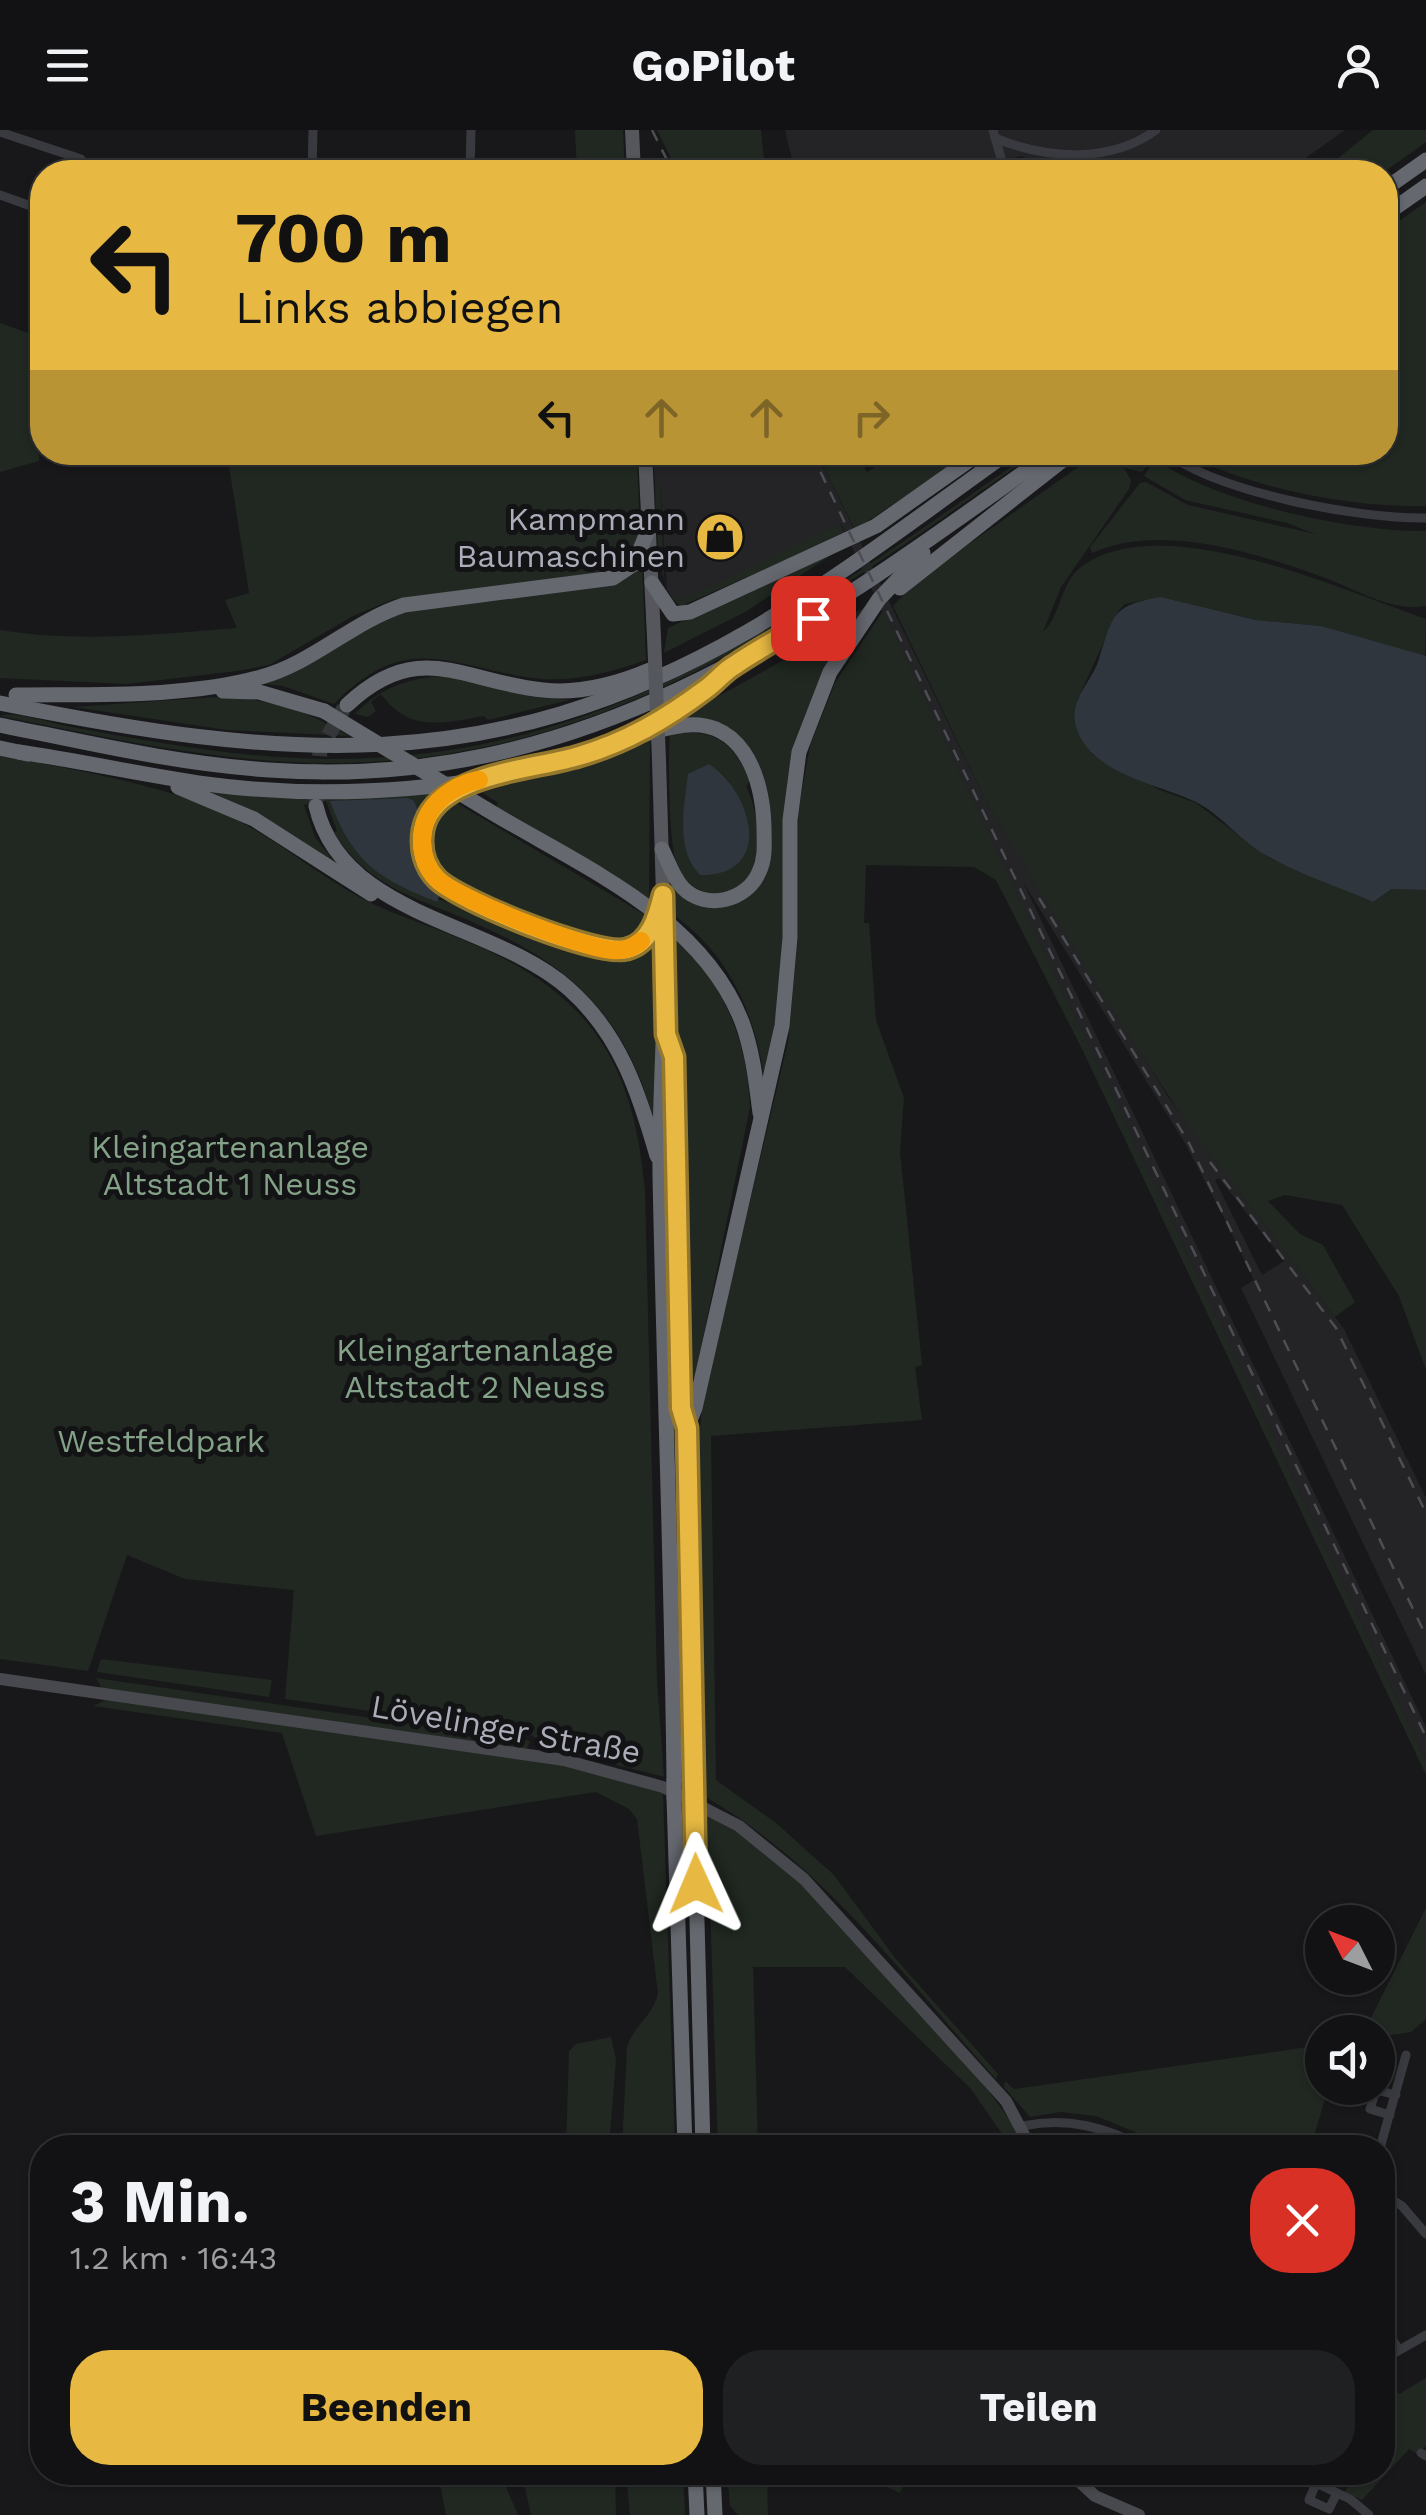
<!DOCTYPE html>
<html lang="de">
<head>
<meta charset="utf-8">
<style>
	body { margin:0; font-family:"Work Sans",sans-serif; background:#1f2022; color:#f1f3f6; height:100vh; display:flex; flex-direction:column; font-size:38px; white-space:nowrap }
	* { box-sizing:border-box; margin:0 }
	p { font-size:32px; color:#9c9ea0 }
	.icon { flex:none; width:55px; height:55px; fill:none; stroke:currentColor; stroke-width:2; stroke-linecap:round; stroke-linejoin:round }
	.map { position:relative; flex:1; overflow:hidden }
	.drawer { position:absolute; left:30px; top:2005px; width:1365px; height:350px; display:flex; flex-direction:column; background:#121214; border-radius:40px; box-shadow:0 2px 8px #0004,0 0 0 2px #313234 }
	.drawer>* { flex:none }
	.banner { position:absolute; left:30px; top:30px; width:1368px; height:305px; border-radius:40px; box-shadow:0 2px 8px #0004,0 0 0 2px #313234; background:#e7b943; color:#111; overflow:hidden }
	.needle { width:65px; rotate:312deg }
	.fabs { position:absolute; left:1305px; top:1775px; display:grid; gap:20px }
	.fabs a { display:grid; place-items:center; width:90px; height:90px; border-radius:50%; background:#121214; box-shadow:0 2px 8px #0004,0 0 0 2px #313234; font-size:50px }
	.pin { position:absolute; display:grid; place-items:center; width:85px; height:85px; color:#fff; margin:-42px; border-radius:20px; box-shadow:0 5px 15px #0006 }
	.me { position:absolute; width:110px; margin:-55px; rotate:359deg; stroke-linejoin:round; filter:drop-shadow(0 0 8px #0008) }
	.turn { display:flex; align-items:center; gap:35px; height:210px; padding:0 40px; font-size:45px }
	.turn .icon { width:130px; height:130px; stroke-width:2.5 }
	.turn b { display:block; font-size:70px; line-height:85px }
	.lanes { display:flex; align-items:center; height:95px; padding:0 40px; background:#0003; justify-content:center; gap:50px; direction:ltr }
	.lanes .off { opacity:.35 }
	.round { display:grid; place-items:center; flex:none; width:105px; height:105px; border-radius:40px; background:#1f2022 }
	.head { display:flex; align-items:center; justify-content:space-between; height:170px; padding:0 40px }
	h1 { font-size:60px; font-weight:700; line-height:75px }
	.action { display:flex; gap:20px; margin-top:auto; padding:20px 40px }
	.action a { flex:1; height:115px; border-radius:40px; background:#e7b943; color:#111; font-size:40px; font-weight:700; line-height:115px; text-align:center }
	.action a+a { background:#1f2022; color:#f1f3f6 }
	header { display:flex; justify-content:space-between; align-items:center; height:130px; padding:0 40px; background:#121214; font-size:45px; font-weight:700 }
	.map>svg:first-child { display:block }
</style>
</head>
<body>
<header><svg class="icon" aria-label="menu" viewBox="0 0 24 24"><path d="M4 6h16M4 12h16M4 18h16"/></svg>GoPilot<svg class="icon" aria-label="person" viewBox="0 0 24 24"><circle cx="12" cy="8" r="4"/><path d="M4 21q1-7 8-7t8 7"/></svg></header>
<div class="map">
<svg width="1426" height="2385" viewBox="0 0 1426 2385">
	<rect width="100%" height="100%" fill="#18181a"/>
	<g fill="#242427" fill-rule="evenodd">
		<polygon points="785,0 1345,0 1286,42 1029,42 1023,26 990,32 992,42 795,42"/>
		<path d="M736,322L778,327L817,323L986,671L1170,970L1344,1199L1426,1368V1545L1241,1158L1254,1150L1226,1092L1186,1015L1023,752L1426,1597V1630L841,394L688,469L680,471L667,460L660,354L655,353L653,323ZM1219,1048L1284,1131L1262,1145L1215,1050Z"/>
	</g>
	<g fill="#202821">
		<polygon points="575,0 623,0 625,42 577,42"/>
		<polygon points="657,0 761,0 765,40 678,42"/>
		<polygon points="1373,0 1426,0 1426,12 1384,42 1321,42"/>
		<path d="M1426,72V376C1352,378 1249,358 1184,323L1385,322V101Z"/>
		<polygon points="0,193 42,208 39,331 0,342"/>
		<path d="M1147,322L1153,327L1142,342L1124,338L1131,350L1129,359L1061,457L1043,502C1061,486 1060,453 1081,437C1161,377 1342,460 1426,489L1425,528L1321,496L1256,490L1161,467L1125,474L1118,481L1077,571L1092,624L1160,660L1196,673L1269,728L1373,772L1393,759L1426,760V1240L1399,1166L1342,1075L1285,1065L1268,1071L1300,1104L1323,1115L1355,1172L1335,1187L1183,988L1105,868L986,671L893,476L918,450L1098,323Z"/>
		<path d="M227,323H637L640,410C634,427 625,437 607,442L394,469L353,486L269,535L237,541L127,554L0,548V500C79,513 158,504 237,498L225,470L249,463Z"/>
		<polygon points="817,323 855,323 867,342 898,323 969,323 855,400"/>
		<path d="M1031,323H1036C813,477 616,633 329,633C218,633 109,608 0,586C13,580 53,594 72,597C157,613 241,628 327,629C612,632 809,476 1031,323Z"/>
		<path d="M1155,329C1216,373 1351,402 1426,401V476C1391,482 1358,460 1325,448C1257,423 1161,392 1092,423L1090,417L1140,353L1146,352L1188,375L1315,404L1287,393L1185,370L1144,346Z"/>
		<path d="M660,353L664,447L668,460L680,471L840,394L845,404L681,476C655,462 656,383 655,354Z"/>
		<polygon points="845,416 745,482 664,523 668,498"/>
		<path d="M642,432L646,530C607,544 567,554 525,547C443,533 404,503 334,574L283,556L255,553L396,482L608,455L623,450Z"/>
		<path d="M874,471L836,519L821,548L788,647L781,852L765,953C756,886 730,824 672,784V753L732,773L768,715L742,612L668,594L791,526Z"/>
		<path d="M883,481L1426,1630V1645L1083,921L996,750L974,737L866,735L864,793H869L876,890L904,968L900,1022L922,1235L915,1237L922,1290L711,1306L716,1650L776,1693L834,1745L895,1828L998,1944L996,1949C906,1849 824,1736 706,1667L697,1342L702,1273L788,912L798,808V683L810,616L835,553Z"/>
		<path d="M448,546L532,567L570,570L488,590L484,586C443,593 409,603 381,564L371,572L376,581L368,587L355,584C380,557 411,547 448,546Z"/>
		<path d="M215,567C267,568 305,579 349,606L227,600L73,577Z"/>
		<path d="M670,602C718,602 728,608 751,650L746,656C757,680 767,722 750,747C732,773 693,767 679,741C668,720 668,627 670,602Z"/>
		<polygon points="650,609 649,768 496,677 498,673 474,657 568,637"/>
		<path d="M0,625C76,641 156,652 227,685C276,708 315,744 363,769C399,787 438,798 475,815C593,866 634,936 645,1061L657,1550L664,1647L556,1619L527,1603L285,1569L294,1460L185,1449L127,1425L88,1541L0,1529Z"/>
		<path d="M200,659L439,663L426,677L416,716L460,769L440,764L438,769L595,821L658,800V1007C629,882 568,830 451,783C403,764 363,749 334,703L337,701L326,671L304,675L315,707L339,738Z"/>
		<path d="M450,669L647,786L636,806L612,813L594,809L450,751C423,725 424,696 450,669Z"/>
		<path d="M673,805C724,855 746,905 750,977L695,1248L687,1250Z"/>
		<polygon points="101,1529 272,1550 269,1567 97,1542"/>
		<polygon points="96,1548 530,1611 527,1619 102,1559"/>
		<path d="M108,1569L563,1635L663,1663L675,2017H622L627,1918C632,1897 652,1887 658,1864L637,1689L629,1679L596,1662L316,1706L282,1603L93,1576Z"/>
		<path d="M707,1683C784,1720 841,1795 897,1858C944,1909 992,1957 1026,2017H1011L971,1959L845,1837H753L758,2017H718Z"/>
		<polygon points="1426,1778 1426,1889 1411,1902 1378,1907 1378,1902 1364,1902"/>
		<polygon points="611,1907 616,1930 609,2017 566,2017 569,1921 576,1914"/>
		<polygon points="1322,1915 1322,1958 1328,1958 1311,2017 1172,2017 1096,1986 1060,1982 1030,1987 1004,1957 1005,1951 1014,1959"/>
		<polygon points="1426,2248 1426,2316 1418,2324 1409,2319 1362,2370 1345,2362 1354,2343 1382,2342 1383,2249 1399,2264"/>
		<polygon points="438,2343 500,2343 518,2385 446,2385"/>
		<polygon points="522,2343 615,2343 616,2385 531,2385"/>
		<polygon points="626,2343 683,2343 685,2385 630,2385"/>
		<polygon points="727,2343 727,2342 909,2343 900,2363 877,2352 767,2344 768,2385 738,2385 730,2376"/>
	</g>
	<g fill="#2f363d">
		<path d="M1161,467L1256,490L1321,496L1426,526V760L1392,759L1373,772C1339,757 1301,745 1269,727C1242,713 1223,686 1196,672C1156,653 1085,643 1075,592C1071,567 1093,550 1099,529C1113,485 1112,475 1161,467Z"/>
		<path d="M709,634C754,664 774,746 700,745C675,720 684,677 688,644Z"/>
		<path d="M407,668L413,670C432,701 396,721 441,761L437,772C377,748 353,732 330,671Z"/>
	</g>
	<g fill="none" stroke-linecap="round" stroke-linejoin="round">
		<polyline stroke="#35363a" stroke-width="15" stroke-dasharray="15 8" stroke-linecap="butt" points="316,672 320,620 344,578"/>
		<g stroke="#393a3f" stroke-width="9">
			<polyline points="993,0 1005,42"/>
			<polyline points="0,2 81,29 90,42"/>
			<path d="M995,8C1046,29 1110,34 1156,0"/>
			<polyline points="312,42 313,0"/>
			<polyline points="470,42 471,0"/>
			<polyline points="0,65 42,80"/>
			<path d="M1165,322C1220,363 1358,389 1426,388"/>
			<polyline points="1390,1985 1370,1979 1376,1960 1396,1965"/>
			<path d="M1023,1996C1068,1986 1106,1998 1146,2018"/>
			<polyline points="1380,2018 1406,1925"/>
			<polyline points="1382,2063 1402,2076 1426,2104"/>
			<polyline points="1382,2193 1399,2220"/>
			<polyline points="1382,2230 1426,2205"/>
			<polyline points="1421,2323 1426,2326"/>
			<polyline points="1321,2342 1309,2370 1329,2379 1337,2363"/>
			<polyline points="1316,2353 1350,2369 1369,2385"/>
		</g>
		<g stroke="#47494e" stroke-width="12">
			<polyline points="0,1549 564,1630 663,1657 739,1696 804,1749 1006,1971 1031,2018"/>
			<polyline points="1069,2342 1095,2366 1139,2385"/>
		</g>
		<g stroke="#55575d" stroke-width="14">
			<polyline points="632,0 634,42"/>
			<polyline points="645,322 654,507"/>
			<polyline points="659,630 663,765"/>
		</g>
		<g stroke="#65686f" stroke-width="15">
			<polyline points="1385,59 1426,30"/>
			<polyline points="1385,85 1426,56"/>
			<polyline points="652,453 673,484 690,482 876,396 981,322"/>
			<polyline points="900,458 1073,322"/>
			<polyline points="223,561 259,562 324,581"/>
			<path d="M16,565C93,564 187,568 261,547C313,533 352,492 404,475L613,448L634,434L649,398"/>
			<path d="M0,573C280,629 488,651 747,502C838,449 923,383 1009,322"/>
			<path d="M347,575C419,507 463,552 543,560C579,564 617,554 650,540"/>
			<path d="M0,595C89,613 178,634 269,640C585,663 810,496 1052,322"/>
			<polyline points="650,598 713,554"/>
			<polyline points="0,618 28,624"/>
			<path d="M19,622C81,631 143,645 206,654C303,667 403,663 500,647C560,636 615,609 674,597C740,582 763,645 764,697C764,712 766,728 759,742C747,771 706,781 683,758C673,748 668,731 662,719"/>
			<polyline points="178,657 254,689 371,764"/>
			<path d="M460,657C439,669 423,684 422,711C422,765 491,778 532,793C556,803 586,819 613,820C627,821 637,815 647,806"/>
			<path d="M316,676C342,788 493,791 569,859C620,904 639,963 657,1026"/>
			<path d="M486,679C578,735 701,785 742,892C753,922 756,952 760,983"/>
			<path d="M665,811C666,889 659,966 660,1045C664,1247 672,1449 674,1650"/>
			<polyline points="667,905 674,927 681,1278 687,1298 693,1659"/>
			<polyline points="687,1298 695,1278 782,896 790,808 790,690 799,622 830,542 879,469 923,423"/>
			<polyline points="674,1668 685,2018"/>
			<polyline points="694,1677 703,2018"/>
			<polyline points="695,2342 697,2385"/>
			<polyline points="713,2342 715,2385"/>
		</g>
		<g stroke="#4c4e53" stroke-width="2.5" stroke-dasharray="12 10" stroke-linecap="butt">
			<polyline points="652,0 673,42"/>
			<polyline points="811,322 1426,1607"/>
			<polyline points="1039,768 1189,1013 1426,1506"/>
			<polyline points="1210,1032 1336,1198 1426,1383"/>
		</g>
		<polyline stroke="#55575d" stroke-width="14" points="654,507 659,630"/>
		<g stroke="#65686f" stroke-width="15">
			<polyline points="324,581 486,679"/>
			<polyline points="663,765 665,811"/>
			<polyline points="647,806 660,779"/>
			<polyline points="693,1659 694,1677"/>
			<polyline points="674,1668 674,1650"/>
		</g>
	</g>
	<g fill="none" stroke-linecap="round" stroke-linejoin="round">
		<g stroke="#96782c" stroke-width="25">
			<path id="route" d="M696,1754L687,1298L681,1278L674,927L666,904L663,765C658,785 651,813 627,819C598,827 459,771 437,749C424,736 420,718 423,700C433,644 533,640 579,626C627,612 666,589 706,559C716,552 724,541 735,535C760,518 787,504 813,488"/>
		</g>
		<use href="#route" stroke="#e7b943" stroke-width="18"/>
		<path stroke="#f59e0b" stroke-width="18" d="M479,650C460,653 439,666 429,683C418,704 420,731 436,748C454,768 585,819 613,820C625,821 632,818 641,811"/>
	</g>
	<defs>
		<g id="shop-disc" transform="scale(2.5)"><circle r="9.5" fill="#e7b943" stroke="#131315"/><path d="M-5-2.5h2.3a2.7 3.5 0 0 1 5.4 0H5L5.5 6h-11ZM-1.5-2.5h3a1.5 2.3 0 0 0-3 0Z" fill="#111"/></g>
	</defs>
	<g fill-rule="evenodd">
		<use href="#shop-disc" x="720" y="407"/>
	</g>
	<g text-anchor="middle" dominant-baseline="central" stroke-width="10" stroke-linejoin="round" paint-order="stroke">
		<g font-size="32" fill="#abaeb9" stroke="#131315" text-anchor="end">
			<text x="685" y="389">Kampmann<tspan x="685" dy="37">Baumaschinen</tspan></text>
		</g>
		<g font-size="32" fill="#83a287" stroke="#131315">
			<text x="230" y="1017">Kleingartenanlage<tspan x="230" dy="37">Altstadt 1 Neuss</tspan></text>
			<text x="475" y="1220">Kleingartenanlage<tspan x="475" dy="37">Altstadt 2 Neuss</tspan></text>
			<text x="161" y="1311">Westfeldpark</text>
		</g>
		<g font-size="32" fill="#abaeb9" stroke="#131315">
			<text transform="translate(506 1599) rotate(10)">Lövelinger Straße</text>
		</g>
	</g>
</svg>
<div class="fabs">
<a><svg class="needle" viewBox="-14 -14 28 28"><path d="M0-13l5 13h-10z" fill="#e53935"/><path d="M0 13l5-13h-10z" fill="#9c9ea0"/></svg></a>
<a><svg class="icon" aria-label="sound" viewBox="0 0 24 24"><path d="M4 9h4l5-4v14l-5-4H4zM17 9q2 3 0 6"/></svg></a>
</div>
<div class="pin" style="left:813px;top:488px;background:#d93025"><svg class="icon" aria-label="arrive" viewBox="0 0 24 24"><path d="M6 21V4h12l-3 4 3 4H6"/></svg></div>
<svg class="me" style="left:696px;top:1754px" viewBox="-20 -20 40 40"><path d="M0-17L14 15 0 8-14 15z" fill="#e7b943" stroke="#fff" stroke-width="4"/></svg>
<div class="banner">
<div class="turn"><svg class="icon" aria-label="left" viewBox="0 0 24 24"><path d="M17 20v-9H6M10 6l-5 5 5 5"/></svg><div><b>700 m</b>Links abbiegen</div></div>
<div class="lanes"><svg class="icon" aria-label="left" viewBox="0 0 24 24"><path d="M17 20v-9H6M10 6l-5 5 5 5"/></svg><svg class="icon off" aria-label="ahead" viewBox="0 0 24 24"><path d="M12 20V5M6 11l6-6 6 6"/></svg><svg class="icon off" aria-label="ahead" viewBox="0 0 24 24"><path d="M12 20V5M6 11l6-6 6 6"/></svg><svg class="icon off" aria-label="right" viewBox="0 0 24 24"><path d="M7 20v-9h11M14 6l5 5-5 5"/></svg></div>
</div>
<section class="drawer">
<div class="head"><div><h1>3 Min.</h1><p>1.2 km · 16:43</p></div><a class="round" style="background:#d93025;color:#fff"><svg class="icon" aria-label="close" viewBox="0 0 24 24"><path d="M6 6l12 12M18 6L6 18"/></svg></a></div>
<div class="action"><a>Beenden</a><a>Teilen</a></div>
</section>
</div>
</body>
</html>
